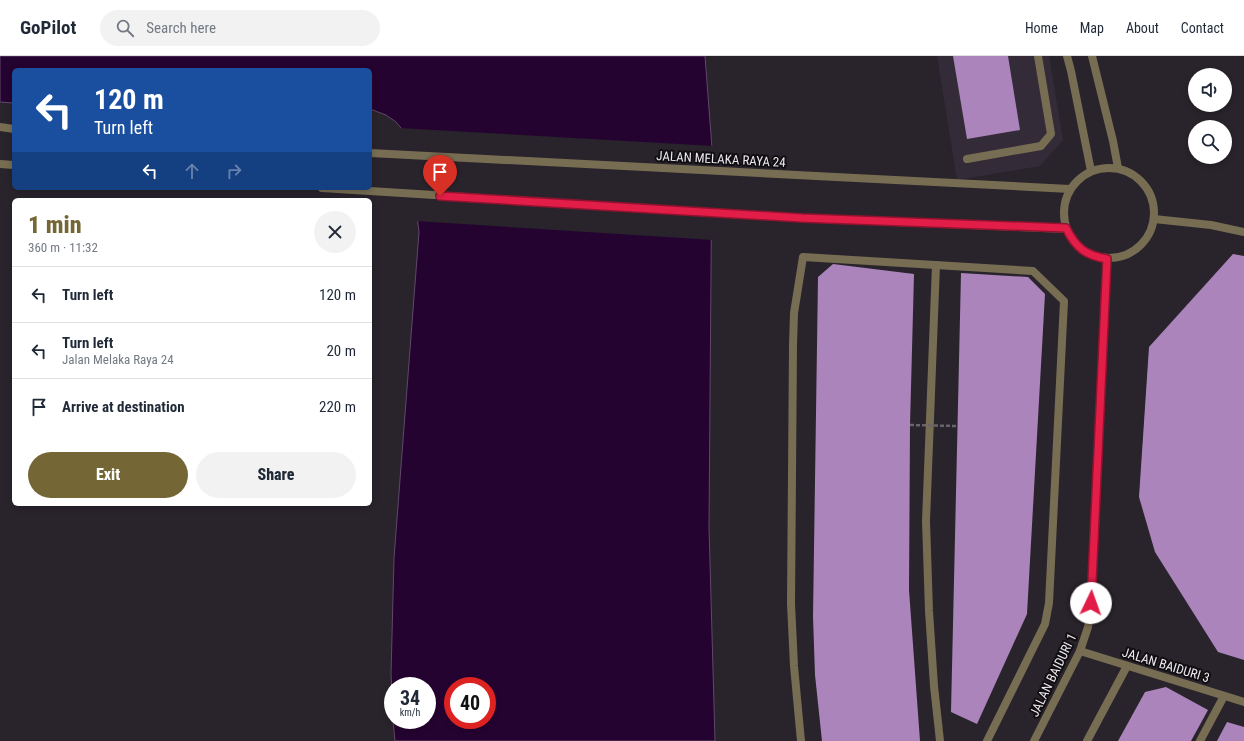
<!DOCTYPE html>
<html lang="en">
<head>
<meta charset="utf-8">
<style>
	body { margin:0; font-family:"Roboto Condensed",sans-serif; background:#f2f2f3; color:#1f2937; height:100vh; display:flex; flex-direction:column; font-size:15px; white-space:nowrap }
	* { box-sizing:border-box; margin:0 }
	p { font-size:13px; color:#747a83 }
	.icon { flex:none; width:22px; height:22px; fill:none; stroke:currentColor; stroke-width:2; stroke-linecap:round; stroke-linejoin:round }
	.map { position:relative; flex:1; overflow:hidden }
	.drawer { position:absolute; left:12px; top:142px; width:360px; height:308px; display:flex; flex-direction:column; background:#fff; border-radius:6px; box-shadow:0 2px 6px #0003 }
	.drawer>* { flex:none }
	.banner { position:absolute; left:12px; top:12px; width:360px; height:122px; border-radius:6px; box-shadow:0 2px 6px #0003; background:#1a4fa0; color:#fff; overflow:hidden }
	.fabs { position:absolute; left:1188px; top:12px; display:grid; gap:8px }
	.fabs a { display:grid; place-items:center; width:44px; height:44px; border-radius:50%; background:#fff; box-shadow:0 2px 6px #0003; font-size:20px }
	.speed { position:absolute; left:384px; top:621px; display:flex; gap:8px; font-size:20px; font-weight:700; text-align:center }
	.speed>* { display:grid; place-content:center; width:52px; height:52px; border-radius:50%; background:#fff; box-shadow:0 2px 6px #0003; line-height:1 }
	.speed small { font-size:10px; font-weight:400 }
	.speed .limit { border:6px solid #d22; background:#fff; color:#111 }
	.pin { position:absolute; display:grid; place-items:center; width:34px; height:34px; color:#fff; margin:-41px -17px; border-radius:50% 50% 50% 0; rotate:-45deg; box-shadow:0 0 4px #0007 }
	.pin .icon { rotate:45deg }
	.me { position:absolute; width:44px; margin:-22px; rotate:3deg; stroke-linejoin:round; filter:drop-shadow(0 0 3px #0008) }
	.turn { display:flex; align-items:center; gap:14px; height:84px; padding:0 16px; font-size:18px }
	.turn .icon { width:52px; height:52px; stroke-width:2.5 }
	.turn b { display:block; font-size:28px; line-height:34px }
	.lanes { display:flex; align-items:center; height:38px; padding:0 16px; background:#0003; justify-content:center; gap:20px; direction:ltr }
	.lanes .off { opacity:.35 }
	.round { display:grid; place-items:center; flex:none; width:42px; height:42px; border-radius:21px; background:#f2f2f3 }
	.summary { display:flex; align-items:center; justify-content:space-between; height:68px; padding:0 16px }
	h1 { font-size:24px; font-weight:800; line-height:30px; color:#746735 }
	.action { display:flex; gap:8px; margin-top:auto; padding:8px 16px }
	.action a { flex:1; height:46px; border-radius:24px; background:#746735; color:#fff; font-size:16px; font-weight:800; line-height:46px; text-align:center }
	.action a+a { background:#f2f2f3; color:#1f2937 }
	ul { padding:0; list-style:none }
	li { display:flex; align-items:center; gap:12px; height:56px; padding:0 16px; border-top:1px solid #e0e1e3 }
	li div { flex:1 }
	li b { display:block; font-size:15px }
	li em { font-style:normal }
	header { display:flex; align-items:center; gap:24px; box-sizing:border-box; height:56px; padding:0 20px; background:#fff; border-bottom:1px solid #e0e1e3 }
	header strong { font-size:19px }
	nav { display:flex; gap:22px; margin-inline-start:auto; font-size:14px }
	.search { width:280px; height:36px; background:#f2f2f3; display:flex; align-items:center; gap:10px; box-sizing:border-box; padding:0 14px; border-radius:22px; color:#747a83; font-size:15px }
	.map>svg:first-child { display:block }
</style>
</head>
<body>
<header>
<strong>GoPilot</strong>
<div class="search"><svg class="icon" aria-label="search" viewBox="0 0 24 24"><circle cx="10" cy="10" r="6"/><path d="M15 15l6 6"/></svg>Search here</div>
<nav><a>Home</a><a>Map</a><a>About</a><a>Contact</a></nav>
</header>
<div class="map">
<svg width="1244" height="685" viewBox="0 0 1244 685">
	<rect width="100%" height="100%" fill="#29232b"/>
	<polygon fill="#342b38" points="937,0 1049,0 1063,84 1040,110 957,124"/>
	<path fill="#250331" stroke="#61486a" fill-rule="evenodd" d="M0,0H705L712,92L709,471L715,685H395L393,664H427V630H393V655L391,618L394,502L419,176L407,79L396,66L386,59L370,53V14H14V47L0,46ZM453,630H487V664H453Z"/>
	<polygon fill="#29232b" points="399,72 714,90 713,184 416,165 405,79"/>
	<g fill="#ab84bb">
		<polygon points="953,0 1008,0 1020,74 967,83"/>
		<polygon points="1233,198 1244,200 1244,604 1218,596 1155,496 1139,441 1149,291"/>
		<polygon points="833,208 914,218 910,369 909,534 920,685 822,685 815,619 813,561 818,221"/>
		<polygon points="961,217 1028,221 1045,238 1027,558 977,668 951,656"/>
		<polygon points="1166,631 1208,654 1191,685 1118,685 1145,636"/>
		<polygon points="1227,666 1244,671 1244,685 1217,685"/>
	</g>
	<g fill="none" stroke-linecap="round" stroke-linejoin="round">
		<g stroke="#776d53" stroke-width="8">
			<polyline points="967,103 1041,90 1051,78 1038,0"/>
			<polyline points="1200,685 1224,640"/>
		</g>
		<polyline stroke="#776d53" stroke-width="8" points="936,209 926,465 929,555 934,630 940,685"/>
		<g stroke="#776d53" stroke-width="8">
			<polyline points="1067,0 1071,15 1091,115"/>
			<polyline points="1092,0 1113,85 1118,112"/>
			<polyline points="1154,163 1211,169 1244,176"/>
			<polyline points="1080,595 1244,646"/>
			<polyline points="801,685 794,610 791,548 793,289 794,257 803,201 1033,215 1064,245 1049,547 1045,568 987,685"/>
			<polyline points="1087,685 1127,610"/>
		</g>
		<g stroke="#776d53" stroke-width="8">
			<polyline points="0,71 14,73"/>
			<polyline points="370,97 1070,133"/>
			<polyline points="0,108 14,109"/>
			<circle cx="1109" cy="157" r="45"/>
			<polyline points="322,132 801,162 1066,173"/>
			<polyline points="1034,685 1080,595 1088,571 1091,547 1107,203"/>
		</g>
		<polyline stroke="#69646b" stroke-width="2.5" stroke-dasharray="4 2" stroke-linecap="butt" points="910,369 957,370"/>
	</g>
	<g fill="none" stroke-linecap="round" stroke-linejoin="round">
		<g stroke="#92132f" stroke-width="10">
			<path id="route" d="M440,140L802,162L1066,172C1076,192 1085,199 1107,203L1091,547"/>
		</g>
		<use href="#route" stroke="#e11d48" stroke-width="7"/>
	</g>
	<g text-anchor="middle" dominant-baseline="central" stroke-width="4" stroke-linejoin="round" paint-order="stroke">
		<g font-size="13" fill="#eeeaf0" stroke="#100e11">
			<text transform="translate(721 103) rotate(3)">JALAN MELAKA RAYA 24</text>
			<text transform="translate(1166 609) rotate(17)">JALAN BAIDURI 3</text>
			<text transform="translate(1053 619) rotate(-64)">JALAN BAIDURI 1</text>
		</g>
	</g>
</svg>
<div class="fabs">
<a><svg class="icon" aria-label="sound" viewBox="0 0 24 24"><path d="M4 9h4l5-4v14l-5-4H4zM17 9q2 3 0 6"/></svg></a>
<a><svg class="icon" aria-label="search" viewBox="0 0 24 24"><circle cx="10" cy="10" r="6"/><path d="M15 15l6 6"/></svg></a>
</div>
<div class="speed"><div>34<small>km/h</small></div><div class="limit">40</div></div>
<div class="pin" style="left:440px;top:140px;background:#d93025"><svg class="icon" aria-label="arrive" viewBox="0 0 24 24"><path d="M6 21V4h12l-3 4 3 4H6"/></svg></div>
<svg class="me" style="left:1091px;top:547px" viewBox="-20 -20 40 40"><circle r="19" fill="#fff"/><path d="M0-13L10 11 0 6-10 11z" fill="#e11d48"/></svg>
<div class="banner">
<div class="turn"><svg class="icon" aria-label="left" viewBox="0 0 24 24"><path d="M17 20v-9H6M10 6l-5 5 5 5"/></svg><div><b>120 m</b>Turn left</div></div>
<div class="lanes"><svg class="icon" aria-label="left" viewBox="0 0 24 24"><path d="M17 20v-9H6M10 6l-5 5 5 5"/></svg><svg class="icon off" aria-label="ahead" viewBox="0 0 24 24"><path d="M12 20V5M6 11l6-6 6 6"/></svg><svg class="icon off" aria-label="right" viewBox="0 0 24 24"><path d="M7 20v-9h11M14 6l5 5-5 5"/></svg></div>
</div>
<section class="drawer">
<div class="summary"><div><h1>1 min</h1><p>360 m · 11:32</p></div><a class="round"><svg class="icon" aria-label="close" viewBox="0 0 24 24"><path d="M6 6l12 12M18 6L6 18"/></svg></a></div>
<ul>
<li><svg class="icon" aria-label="left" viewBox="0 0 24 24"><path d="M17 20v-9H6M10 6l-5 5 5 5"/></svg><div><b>Turn left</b></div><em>120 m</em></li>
<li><svg class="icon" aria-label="left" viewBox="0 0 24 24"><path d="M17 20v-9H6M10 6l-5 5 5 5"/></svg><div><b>Turn left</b><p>Jalan Melaka Raya 24</p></div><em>20 m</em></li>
<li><svg class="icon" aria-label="arrive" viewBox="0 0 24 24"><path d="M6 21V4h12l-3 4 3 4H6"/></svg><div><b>Arrive at destination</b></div><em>220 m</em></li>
</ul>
<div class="action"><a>Exit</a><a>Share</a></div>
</section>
</div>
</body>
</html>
